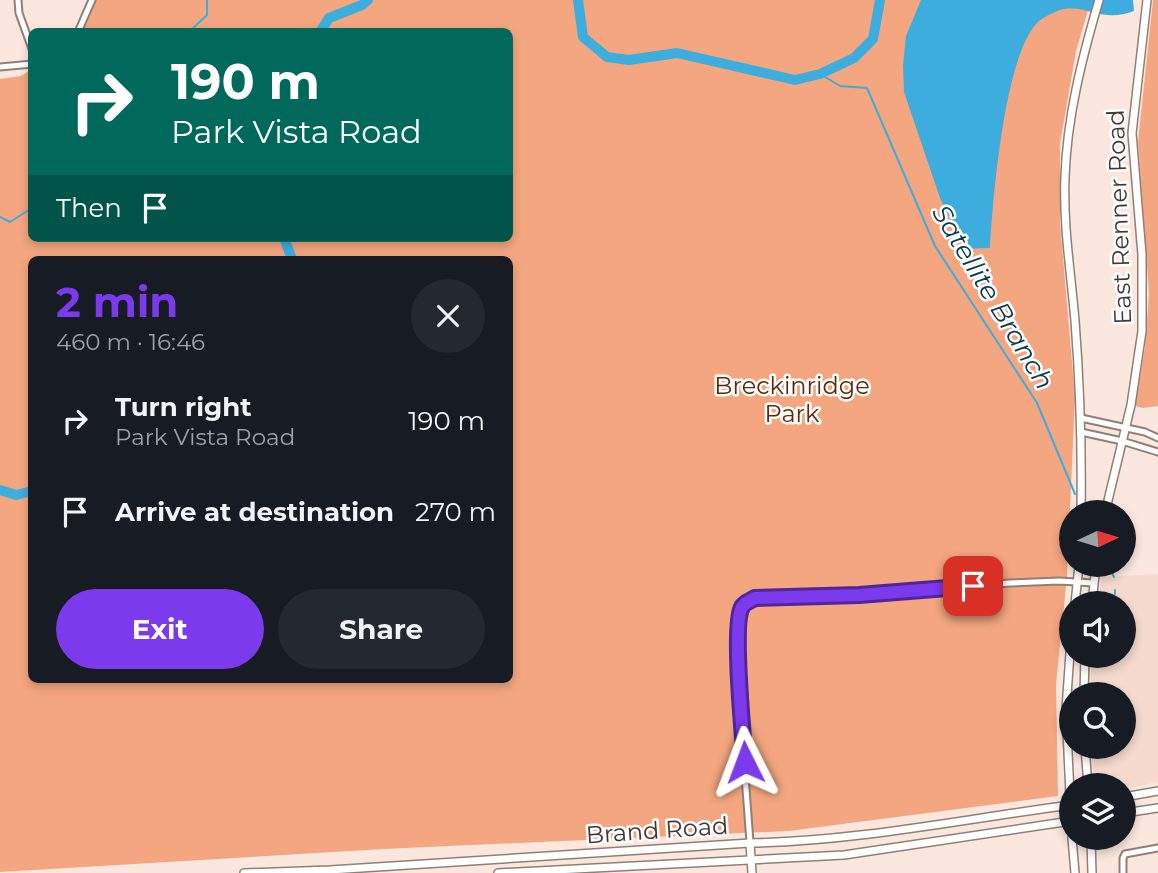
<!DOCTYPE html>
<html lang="en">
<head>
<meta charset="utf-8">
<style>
	body { margin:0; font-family:Montserrat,sans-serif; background:#242831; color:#f1f3f6; height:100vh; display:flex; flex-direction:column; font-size:26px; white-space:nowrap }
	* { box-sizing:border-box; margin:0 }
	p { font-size:23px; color:#9ea1a6 }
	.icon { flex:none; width:38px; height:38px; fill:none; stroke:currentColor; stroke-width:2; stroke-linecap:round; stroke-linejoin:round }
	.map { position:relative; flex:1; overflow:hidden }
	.details { position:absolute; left:28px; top:256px; width:485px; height:427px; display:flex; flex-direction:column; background:#171b24; border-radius:10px; box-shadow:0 4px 10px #0003 }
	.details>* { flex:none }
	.banner { position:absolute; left:28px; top:28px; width:485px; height:214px; border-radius:10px; box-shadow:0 4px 10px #0003; background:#00695c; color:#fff; overflow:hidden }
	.needle { width:46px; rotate:86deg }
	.controls { position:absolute; left:1059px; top:500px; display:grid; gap:14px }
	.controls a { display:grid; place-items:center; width:77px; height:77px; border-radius:50%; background:#171b24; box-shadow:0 4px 10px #0003; font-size:35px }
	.pin { position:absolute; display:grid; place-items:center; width:60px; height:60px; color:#fff; margin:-30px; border-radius:14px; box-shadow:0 4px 10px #0006 }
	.me { position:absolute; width:77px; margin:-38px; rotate:357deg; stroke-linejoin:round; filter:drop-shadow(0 0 5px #0008) }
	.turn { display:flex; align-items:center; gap:24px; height:147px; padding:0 28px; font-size:32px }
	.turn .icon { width:91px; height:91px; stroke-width:2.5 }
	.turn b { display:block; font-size:49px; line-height:60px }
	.then { display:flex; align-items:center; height:66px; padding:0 28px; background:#0003; gap:14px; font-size:26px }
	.round { display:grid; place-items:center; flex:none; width:74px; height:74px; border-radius:37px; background:#242831 }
	.head { display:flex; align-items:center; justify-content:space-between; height:119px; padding:0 28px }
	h1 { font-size:42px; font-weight:700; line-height:52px; color:#7c3aed }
	.button { display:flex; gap:14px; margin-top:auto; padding:14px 28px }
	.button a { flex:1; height:80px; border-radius:42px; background:#7c3aed; color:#fff; font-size:28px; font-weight:700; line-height:80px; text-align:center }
	.button a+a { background:#242831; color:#f1f3f6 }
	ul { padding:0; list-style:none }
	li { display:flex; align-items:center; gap:21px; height:91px; padding:0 28px }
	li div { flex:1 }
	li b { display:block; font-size:26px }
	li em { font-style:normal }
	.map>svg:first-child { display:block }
</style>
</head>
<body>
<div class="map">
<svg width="1158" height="873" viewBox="0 0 1158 873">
	<rect width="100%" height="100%" fill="#fbe7de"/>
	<polygon fill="#f5dacd" points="1158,574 1158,782 1124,789 1124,786 1102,786 1094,781 1091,747 1124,747 1124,695 1090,695 1091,656 1124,656 1124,604 1098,604 1102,577"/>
	<g fill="#f3a67f" fill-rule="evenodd">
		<path d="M96,0H1091L1076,51L1060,144V222L1075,397L1067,577L1056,685L1058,796L789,831L383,849L0,872V79L21,76L31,70L32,238H509V32L82,31ZM32,259H509V679H32Z"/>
		<polygon points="1153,0 1158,0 1158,406 1143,408 1135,406 1145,347 1149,294 1138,142"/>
	</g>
	<path fill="#3dadde" d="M921,0H1133L1134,11C1101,24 1087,3 1060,10C1054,12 1041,18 1037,23C1004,58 993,198 990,248L965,249L940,198L904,92L903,65L906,36Z"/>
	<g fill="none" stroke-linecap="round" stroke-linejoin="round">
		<g stroke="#3dadde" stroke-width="2">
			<polyline points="189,32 207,15 207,0"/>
			<polyline points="820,74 840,86 867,88 935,246 1037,403 1075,494"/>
			<polyline points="0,217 10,222 32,208"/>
			<polyline points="1108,565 1114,577"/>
			<polyline points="1115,590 1115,594"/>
		</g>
		<g stroke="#3dadde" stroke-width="10">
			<polyline points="578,0 583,37 607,57 629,60 677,53 795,80 820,74 854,58 873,39 880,0"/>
			<polyline points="320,32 329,18 362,5 368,0"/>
			<polyline points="284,238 292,259"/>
			<polyline points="0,490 16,495 32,491"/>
		</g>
		<g stroke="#917f77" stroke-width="9">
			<g id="street">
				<polyline points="18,0 19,13 32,49"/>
				<polyline points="78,32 92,0"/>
				<polyline points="0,67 32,64"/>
				<polyline points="1081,418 1145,432 1158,438"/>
				<polyline points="1081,432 1122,441 1158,452"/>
				<path d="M750,843C748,808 731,626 742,607C745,602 750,601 755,599L859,595L1010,583L1059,581L1094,583"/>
				<polyline points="1123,873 1123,858 1125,854 1158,848"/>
			</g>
		</g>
		<g stroke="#917f77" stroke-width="10">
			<g id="secondary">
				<path d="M1081,513C1082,449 1080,385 1075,321C1071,273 1063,226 1065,177C1067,117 1082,58 1099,0"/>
				<polyline points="1105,513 1131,405 1142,331 1142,255 1132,133 1147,0"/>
				<polyline points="1075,604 1079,565"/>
				<polyline points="1092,604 1096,565"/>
				<polyline points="1071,639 1066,709 1071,816"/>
				<polyline points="1084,695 1085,656"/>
				<polyline points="1085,747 1088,786"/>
				<polyline points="1124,797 1158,791"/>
				<polyline points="1124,813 1158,808"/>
				<polyline points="1072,838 1075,873"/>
				<polyline points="1091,838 1092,873"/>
				<polyline points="750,843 752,873"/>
				<path d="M244,873L330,870L750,843C858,841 964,819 1071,805"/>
				<polyline points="498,873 844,855 1071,821"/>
			</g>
		</g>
		<use href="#street" stroke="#fff" stroke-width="5"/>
		<use href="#secondary" stroke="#fff" stroke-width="7"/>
	</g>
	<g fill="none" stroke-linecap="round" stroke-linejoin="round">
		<g stroke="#51269a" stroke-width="18">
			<path id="route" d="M745,762C743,735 732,625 742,607C745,602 750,601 755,598L859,595L973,586"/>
		</g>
		<use href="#route" stroke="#7c3aed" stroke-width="12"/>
	</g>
	<g text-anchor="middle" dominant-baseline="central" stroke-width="5" stroke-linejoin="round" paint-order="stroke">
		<g font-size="24" fill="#3f3834" stroke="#fff">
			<text transform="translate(1119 217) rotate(-92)">East Renner Road</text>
			<text transform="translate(657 830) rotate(-4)">Brand Road</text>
		</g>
		<g font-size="24" fill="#612a06" stroke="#fff">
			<text x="792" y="385">Breckinridge<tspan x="792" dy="28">Park</tspan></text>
		</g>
		<g font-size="26" font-style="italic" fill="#093a4e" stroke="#fff">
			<text transform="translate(993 297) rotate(59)">Satellite Branch</text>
		</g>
	</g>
</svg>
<div class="controls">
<a><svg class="needle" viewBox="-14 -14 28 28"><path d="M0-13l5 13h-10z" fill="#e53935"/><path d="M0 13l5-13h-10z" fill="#9ea1a6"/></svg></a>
<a><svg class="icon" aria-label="sound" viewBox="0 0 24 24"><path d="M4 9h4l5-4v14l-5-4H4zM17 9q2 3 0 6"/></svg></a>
<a><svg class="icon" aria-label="search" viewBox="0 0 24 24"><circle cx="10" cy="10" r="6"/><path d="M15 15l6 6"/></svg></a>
<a><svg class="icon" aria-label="layers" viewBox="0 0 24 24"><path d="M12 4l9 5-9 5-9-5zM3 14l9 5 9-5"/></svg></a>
</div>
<div class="pin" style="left:973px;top:586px;background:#d93025"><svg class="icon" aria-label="arrive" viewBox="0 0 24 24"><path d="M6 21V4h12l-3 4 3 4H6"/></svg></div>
<svg class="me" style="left:745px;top:762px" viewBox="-20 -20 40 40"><path d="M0-17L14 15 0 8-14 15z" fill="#7c3aed" stroke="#fff" stroke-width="4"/></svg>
<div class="banner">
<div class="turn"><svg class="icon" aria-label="right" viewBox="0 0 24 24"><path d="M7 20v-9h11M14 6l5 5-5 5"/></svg><div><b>190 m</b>Park Vista Road</div></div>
<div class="then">Then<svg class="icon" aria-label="arrive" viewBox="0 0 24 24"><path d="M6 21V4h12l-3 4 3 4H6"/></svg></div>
</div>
<section class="details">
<div class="head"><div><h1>2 min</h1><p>460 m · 16:46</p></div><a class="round"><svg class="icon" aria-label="close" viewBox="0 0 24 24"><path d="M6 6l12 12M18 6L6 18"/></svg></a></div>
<ul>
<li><svg class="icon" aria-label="right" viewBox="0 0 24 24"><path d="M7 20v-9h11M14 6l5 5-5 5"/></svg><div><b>Turn right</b><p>Park Vista Road</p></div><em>190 m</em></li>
<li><svg class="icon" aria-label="arrive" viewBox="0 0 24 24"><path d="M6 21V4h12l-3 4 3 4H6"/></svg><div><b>Arrive at destination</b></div><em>270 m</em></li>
</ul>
<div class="button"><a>Exit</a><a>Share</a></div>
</section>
</div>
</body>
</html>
